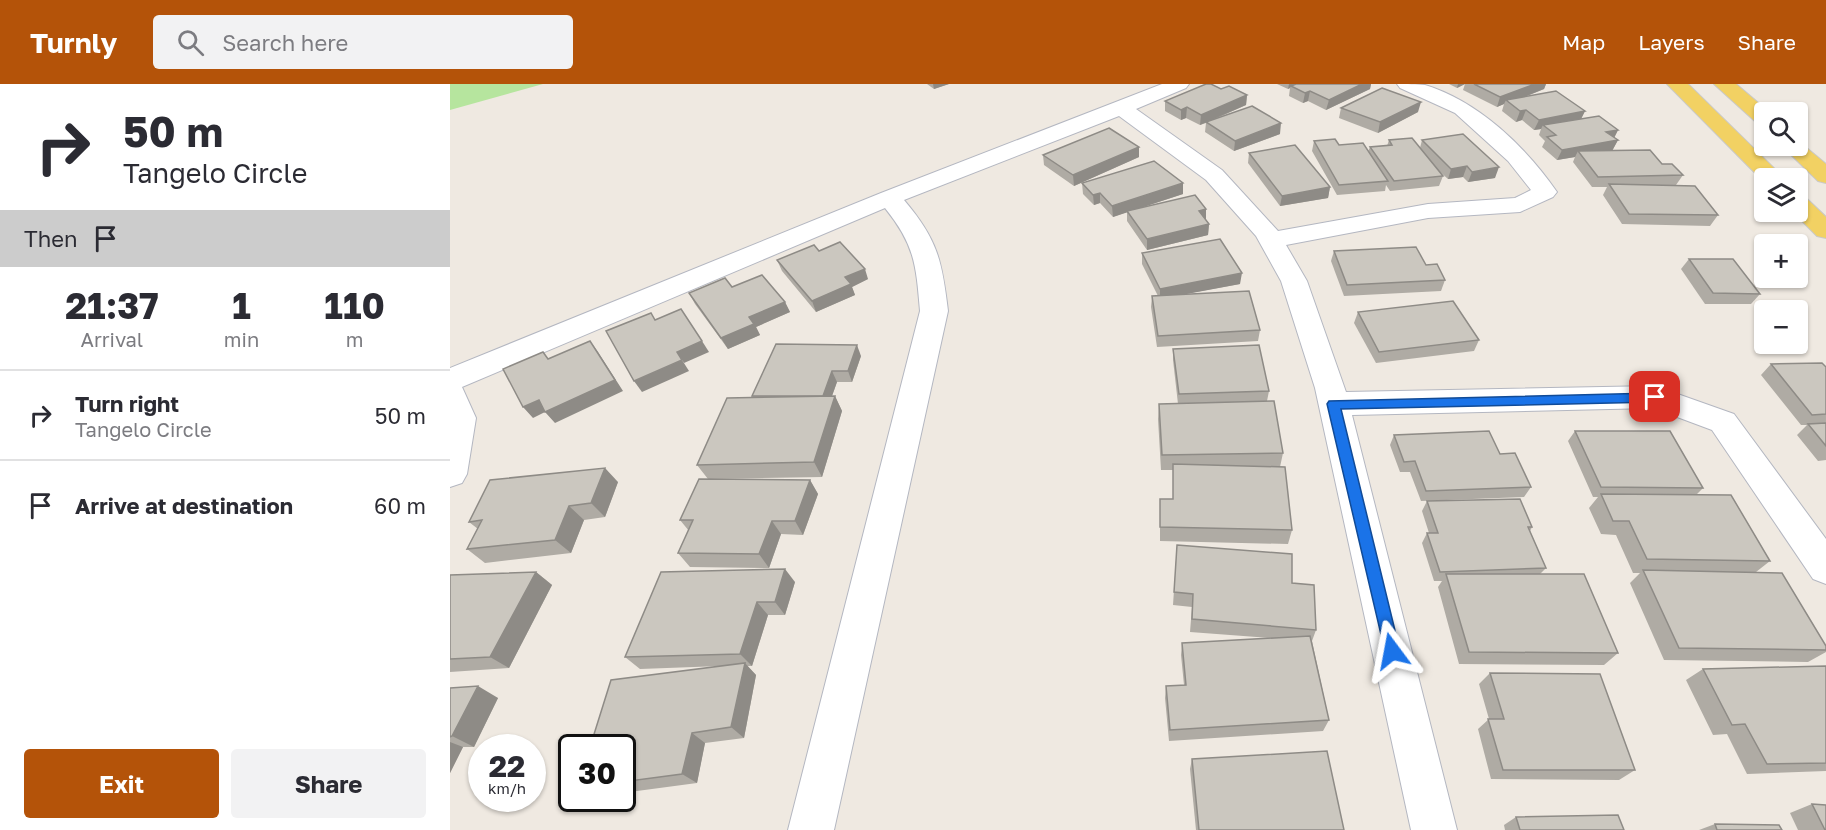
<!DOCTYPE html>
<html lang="en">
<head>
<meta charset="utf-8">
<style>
	body { margin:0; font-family:"Golos Text",sans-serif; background:#f2f2f3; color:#2b2b33; height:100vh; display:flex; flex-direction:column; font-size:22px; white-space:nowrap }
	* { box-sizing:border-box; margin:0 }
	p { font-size:20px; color:#7c7c81 }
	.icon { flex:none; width:33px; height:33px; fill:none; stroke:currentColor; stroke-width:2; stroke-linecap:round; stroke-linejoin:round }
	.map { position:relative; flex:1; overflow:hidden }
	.panel { display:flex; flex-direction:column; background:#fff; width:450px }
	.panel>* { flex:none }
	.hud { background:#fff; color:#2b2b33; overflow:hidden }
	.fabs { position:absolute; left:1304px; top:18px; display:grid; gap:12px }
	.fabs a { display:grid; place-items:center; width:54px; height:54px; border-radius:6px; background:#fff; box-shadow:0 2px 4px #0004; font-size:30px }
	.speed { position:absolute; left:18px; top:650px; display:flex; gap:12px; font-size:30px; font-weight:700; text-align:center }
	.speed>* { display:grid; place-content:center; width:78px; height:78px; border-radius:50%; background:#fff; box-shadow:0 2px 4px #0004; line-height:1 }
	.speed small { font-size:15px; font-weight:400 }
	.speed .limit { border:3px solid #111; border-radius:9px; background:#fff; color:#111 }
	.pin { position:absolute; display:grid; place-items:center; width:51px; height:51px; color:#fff; margin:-26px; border-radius:12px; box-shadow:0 3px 9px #0006 }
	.me { position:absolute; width:66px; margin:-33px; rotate:347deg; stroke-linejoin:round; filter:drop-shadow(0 0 4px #0008) }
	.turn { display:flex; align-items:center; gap:21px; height:126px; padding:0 24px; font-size:27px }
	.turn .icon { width:78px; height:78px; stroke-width:2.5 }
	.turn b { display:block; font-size:42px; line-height:51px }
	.then { display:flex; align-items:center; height:57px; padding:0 24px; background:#0003; gap:12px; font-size:22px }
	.eta { display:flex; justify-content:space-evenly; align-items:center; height:102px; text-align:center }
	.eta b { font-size:36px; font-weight:700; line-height:42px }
	.action { display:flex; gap:12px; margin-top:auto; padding:12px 24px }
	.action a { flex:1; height:69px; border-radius:6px; background:#b45309; color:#fff; font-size:24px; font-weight:700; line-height:69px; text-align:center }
	.action a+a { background:#f2f2f3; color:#2b2b33 }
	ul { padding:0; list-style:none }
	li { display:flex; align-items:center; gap:18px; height:90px; padding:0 24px; border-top:2px solid #e1e1e2 }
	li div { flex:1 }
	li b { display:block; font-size:22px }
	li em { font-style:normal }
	header { display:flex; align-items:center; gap:36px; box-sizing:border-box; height:84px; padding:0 30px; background:#b45309; color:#fff }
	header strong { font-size:28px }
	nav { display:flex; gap:33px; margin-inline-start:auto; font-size:21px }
	.search { width:420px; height:54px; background:#f2f2f3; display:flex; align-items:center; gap:15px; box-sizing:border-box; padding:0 21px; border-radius:6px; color:#7c7c81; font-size:22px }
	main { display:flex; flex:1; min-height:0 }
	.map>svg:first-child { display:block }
</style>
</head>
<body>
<header>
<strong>Turnly</strong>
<div class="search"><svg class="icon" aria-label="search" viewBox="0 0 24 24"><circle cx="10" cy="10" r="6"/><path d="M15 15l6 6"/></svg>Search here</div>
<nav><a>Map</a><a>Layers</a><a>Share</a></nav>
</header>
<main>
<section class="panel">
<div class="hud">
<div class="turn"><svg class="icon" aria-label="right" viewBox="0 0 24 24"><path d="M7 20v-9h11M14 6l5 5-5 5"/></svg><div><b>50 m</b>Tangelo Circle</div></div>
<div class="then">Then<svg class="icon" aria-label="arrive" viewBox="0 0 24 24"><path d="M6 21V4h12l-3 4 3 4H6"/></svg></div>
</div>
<div class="eta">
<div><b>21:37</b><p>Arrival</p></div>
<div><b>1</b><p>min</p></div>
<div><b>110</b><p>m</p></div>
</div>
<ul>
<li><svg class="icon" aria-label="right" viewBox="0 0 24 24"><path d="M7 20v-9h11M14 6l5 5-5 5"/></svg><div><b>Turn right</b><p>Tangelo Circle</p></div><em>50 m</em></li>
<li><svg class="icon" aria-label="arrive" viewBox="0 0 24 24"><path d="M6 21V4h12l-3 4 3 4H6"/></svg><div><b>Arrive at destination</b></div><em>60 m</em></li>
</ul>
<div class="action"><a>Exit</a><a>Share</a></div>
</section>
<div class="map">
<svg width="1376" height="746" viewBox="0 0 1376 746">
	<rect width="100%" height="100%" fill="#efe9e1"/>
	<polygon fill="#b6e59e" points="0,0 93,0 0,26"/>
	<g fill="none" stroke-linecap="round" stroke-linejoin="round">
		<g stroke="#b4b7c1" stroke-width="2">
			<path id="street" d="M712,0H739L736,4L686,25L772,86L828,147L978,120L1065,114L1081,106L1058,77L1005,29L950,4L947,0C956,0 967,0 975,1C1028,17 1076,63 1107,108L1103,113L1070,128L978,134L836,161L857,197L896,308L1205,302L1284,330L1376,455V500L1363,495L1262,346L1203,324L902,331L1007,746H961L865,304L831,197L806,152L756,96L669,32L454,116C488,156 492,177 498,227L384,746H338L470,227C466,181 465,161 435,124L12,303L26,334L17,390L12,399L0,403V284L431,109Z"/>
		</g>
		<g stroke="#c9c9c9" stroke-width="2">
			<g id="primary">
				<polygon points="1217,0 1238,0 1334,94 1314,94 1314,98"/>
				<polygon points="1264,0 1286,0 1319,28 1314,28 1314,41 1307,39"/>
				<polygon points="1347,56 1376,80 1376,99 1368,97 1332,62 1347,62"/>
				<polygon points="1347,111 1355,113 1376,133 1376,154 1367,152 1343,128 1347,128"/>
			</g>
		</g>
		<use href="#street" fill="#fff" fill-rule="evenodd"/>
		<use href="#primary" fill="#f2d163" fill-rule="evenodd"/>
	</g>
	<g fill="#afaba4">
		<polygon points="477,0 499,0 484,5"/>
		<polygon points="827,0 921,0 920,5 876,26 858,17 853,19 839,12 840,4 838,5"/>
		<polygon points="999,0 1015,0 1007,4"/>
		<polygon points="1015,0 1096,0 1094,5 1072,14 1135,27 1131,35 1168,46 1164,54 1168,56 1162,67 1212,80 1233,91 1226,101 1268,131 1260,142 1172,140 1153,111 1157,103 1142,103 1123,78 1125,73 1107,76 1092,63 1095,57 1089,51 1091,45 1084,46 1072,36 1066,38 1052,27 1054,20 1047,23 1013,6"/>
		<polygon points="771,5 797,11 796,21 763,36 830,50 784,67 755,48 756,39 750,41 736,34 731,36 715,27 715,17"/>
		<polygon points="891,24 968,28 928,49 889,34"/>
		<polygon points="939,56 970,64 972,56 1045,94 1018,98 1013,93 998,95 988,86 993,92 989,102 940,107 936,101 935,107 887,111 862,67 864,57 889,61 918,68 920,63 937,62"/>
		<polygon points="799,69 880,103 878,114 830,122 798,79"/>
		<polygon points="593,71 689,73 624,102 594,81"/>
		<polygon points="632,99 733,110 690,124 756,125 756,136 759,140 758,151 697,166 677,137 677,128 663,133 650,119 644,121 633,110"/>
		<polygon points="884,167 995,196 991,207 894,212 881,177"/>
		<polygon points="692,169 790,200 735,210 810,246 808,257 707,263 701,223 702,212 708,212 692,180"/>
		<polygon points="1239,175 1310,210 1301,220 1255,220 1231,185"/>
		<polygon points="327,176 418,195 402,203 405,211 366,228 332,187"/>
		<polygon points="239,209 335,218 340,228 306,243 310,251 278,265 245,220"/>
		<polygon points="908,228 1029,256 1024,267 926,279 904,239"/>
		<polygon points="723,265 819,307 817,317 833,369 830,383 842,446 838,460 710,457 710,415 723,415 723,386 711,386 708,335 709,320 728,320 723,276"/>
		<polygon points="411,272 402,298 387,298 382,312 385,312 392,327 372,393 258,395 247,381 303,314 302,312"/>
		<polygon points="1321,280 1376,283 1376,376 1368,377 1347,351 1357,341 1351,341 1311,291"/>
		<polygon points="1125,347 1253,404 1246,411 1320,477 1306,488 1376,562 1376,568 1358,578 1214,576 1180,499 1190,489 1183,489 1166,451 1151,450 1139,424 1148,413 1143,413 1118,357"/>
		<polygon points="944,351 1050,370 1081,403 1074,413 971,417 960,388 950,388 940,361"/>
		<polygon points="360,396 368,410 353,451 331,450 319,484 240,483 228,469 239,447 230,436"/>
		<polygon points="168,398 155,433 134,436 121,469 35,479 17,465 28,445 19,438"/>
		<polygon points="977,417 1082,443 1080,447 1096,484 1090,490 1168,569 1154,581 1009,580 988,503 992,497 984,497 972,459 977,449 979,449 972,427"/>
		<polygon points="727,461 842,499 866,546 862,557 879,636 873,647 719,657 715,614 716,602 734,601 731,571 732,559 820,554 740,548 742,523 723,521"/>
		<polygon points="86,488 102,501 59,584 0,588 0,491"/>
		<polygon points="345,498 335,531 318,531 302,582 297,582 306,591 294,654 255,659 247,699 172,709 172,663 271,582 190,585 175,573"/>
		<polygon points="1376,582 1376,687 1297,690 1277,650 1263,651 1236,596 1253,585"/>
		<polygon points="1040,589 1185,686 1169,696 1041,695 1028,645 1039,635 1029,600"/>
		<polygon points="0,604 48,614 24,663 13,663 0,689"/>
		<polygon points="742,675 894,746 746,746 740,685"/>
		<polygon points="1362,720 1376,746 1348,746 1340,729"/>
		<polygon points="1066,733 1174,746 1055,746 1054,741"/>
		<polygon points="1265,740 1332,746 1249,746"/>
	</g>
	<g fill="#8e8b86">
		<polygon points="483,0 499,0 484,5"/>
		<polygon points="839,0 850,0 841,2 840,4 838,5"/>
		<polygon points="912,0 921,0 920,5 876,26 879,16"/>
		<polygon points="1008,0 1015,0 1007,4"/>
		<polygon points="1085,0 1096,0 1094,5 1059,19 1056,16 1054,20 1047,23 1050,13"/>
		<polygon points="860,7 858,17 853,19 855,9"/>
		<polygon points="797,11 796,21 750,41 751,31"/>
		<polygon points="971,18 968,28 928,49 930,38"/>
		<polygon points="737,23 736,34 731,36 731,26"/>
		<polygon points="1076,26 1072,36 1066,38 1070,27"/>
		<polygon points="1135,27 1130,37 1093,41 1091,45 1084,46 1089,36"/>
		<polygon points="831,39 830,50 784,67 785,57"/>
		<polygon points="1168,46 1163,56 1156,48"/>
		<polygon points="1168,56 1162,67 1128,67 1125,73 1107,76 1112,66"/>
		<polygon points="689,63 689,73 624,102 623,91"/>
		<polygon points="1017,82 1013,93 998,95 1001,85"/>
		<polygon points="1049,83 1045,94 1018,98 1022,88"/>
		<polygon points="733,99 733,110 663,133 662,122"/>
		<polygon points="880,103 878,114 830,122 832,112"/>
		<polygon points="650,109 650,119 644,121 643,111"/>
		<polygon points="756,125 756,136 749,127"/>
		<polygon points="759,140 758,151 697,166 697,155"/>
		<polygon points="415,185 418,195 402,203 405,211 366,228 362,217 395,193"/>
		<polygon points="792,189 790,200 710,215 710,205"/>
		<polygon points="335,218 340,228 306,243 310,251 278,265 271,254 299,233"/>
		<polygon points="140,257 148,268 173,307 105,339 95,328 83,334 73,323 89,316"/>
		<polygon points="252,257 259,268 234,279 227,268"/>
		<polygon points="407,261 411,272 402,298 398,287"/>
		<polygon points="232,276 239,287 192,308 184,297"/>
		<polygon points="382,287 387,298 378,323 373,312"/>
		<polygon points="385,312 392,327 372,393 364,378"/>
		<polygon points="155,384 168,398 155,433 141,419"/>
		<polygon points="360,396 368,410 353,451 345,437"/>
		<polygon points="119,422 134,436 121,469 105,456"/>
		<polygon points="322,437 331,450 319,484 309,470"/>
		<polygon points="335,485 345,498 335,531 325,518"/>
		<polygon points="86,488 102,501 59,584 40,573"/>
		<polygon points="307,518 318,531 302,582 290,570"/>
		<polygon points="295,579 306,591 294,654 281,643"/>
		<polygon points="28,602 48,614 24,663 2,652"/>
		<polygon points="242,649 255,659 247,699 232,690"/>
		<polygon points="0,658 13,663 0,689"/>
	</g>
	<g fill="#cbc7bf" stroke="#8e8b86" stroke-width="1.5">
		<polygon points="756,0 761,0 771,5 779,2 797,11 751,31 737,23 731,26 715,17"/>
		<polygon points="846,0 912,0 879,16 860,7 855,9 841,2"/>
		<polygon points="1024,0 1085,0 1050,13"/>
		<polygon points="932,4 971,18 930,38 891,24"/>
		<polygon points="1106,7 1135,27 1089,36 1076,26 1070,27 1056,16"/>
		<polygon points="802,22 831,39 785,57 756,38"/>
		<polygon points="1149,32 1168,46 1156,48 1168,56 1112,66 1097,53 1106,51 1093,41"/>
		<polygon points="659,44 689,63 623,91 593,71"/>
		<polygon points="1013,50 1049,83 1022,88 1017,82 1001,85 972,56"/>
		<polygon points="962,54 993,92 944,97 920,63 942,61 939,56"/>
		<polygon points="885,55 889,61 913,59 938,97 889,101 864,57"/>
		<polygon points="845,61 880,103 832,112 799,69"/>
		<polygon points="1200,66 1212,80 1222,80 1233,91 1148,93 1128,67"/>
		<polygon points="704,77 733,99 662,122 650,109 643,111 632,99"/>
		<polygon points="1159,100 1245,102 1268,131 1179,130"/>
		<polygon points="745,111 756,125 749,127 759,140 697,155 677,127"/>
		<polygon points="770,155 792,189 710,205 692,169"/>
		<polygon points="390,158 415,185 395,193 401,200 362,217 327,176 364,161 369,167"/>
		<polygon points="966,163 976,181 987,180 995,196 897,201 884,167"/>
		<polygon points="1239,175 1283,175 1310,210 1263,209"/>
		<polygon points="312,191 335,218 299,233 304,240 271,254 239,209 275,194 282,203"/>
		<polygon points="799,207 810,246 708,252 702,212"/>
		<polygon points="1003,217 1029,256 929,268 908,228"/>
		<polygon points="231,225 252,257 227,268 232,276 184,297 156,247 201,229 205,236"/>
		<polygon points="140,257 165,296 95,328 89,316 73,323 53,285 93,268 98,275"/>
		<polygon points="326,260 407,261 398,287 382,287 373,312 302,312"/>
		<polygon points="809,261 819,307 729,310 723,265"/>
		<polygon points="1372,279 1376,283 1376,330 1362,331 1321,280"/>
		<polygon points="385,312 364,378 247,381 277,314"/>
		<polygon points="824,317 833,369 712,371 709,320"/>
		<polygon points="1376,339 1376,362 1358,340"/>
		<polygon points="1039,347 1050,370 1065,369 1081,403 976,407 965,377 954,378 944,351"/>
		<polygon points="1125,347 1220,347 1253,404 1151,403"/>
		<polygon points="723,380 835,383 842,446 710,443 710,415 723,415"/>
		<polygon points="155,384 141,419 119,422 105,456 17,465 32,436 19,438 40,396"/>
		<polygon points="249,395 360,396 345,437 322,437 309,470 228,469 243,436 230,436"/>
		<polygon points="1151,410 1281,411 1320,477 1197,475 1179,437 1163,437"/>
		<polygon points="1070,415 1082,443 1078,443 1096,484 990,488 977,449 988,449 977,417"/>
		<polygon points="727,461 842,470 842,499 864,501 866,546 742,535 743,510 724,508"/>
		<polygon points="335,485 325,518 307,518 290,570 175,573 211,488"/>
		<polygon points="1193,486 1332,489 1376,562 1376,566 1229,564"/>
		<polygon points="86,488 40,573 0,575 0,491"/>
		<polygon points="996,490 1134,490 1168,569 1019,568"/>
		<polygon points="860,552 879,636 720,646 716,602 736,601 732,559"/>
		<polygon points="295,579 281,643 242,649 232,690 172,698 172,663 140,663 161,596"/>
		<polygon points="1376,582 1376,679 1317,680 1295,640 1282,641 1253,585"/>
		<polygon points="1040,589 1150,590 1185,686 1053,686 1038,635 1054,635"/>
		<polygon points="28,602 2,652 0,653 0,604"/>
		<polygon points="877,667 894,746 749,746 742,675"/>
		<polygon points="1362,720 1376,721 1376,746 1375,746"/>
		<polygon points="1168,731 1174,746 1070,746 1066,733"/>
		<polygon points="1265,740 1329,741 1332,746 1267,746"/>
	</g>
	<polygon fill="#1a73e8" stroke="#114b97" stroke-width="1.5" points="1205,309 1212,313 1205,318 891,325 950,567 948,572 942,574 936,572 877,320 879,317"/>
</svg>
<div class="fabs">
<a><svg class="icon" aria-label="search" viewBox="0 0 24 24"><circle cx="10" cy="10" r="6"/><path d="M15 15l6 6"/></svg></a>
<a><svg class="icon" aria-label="layers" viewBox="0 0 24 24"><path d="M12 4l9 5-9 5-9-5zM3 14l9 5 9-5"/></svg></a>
<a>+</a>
<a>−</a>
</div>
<div class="speed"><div>22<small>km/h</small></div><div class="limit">30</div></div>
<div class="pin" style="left:1205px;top:313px;background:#d93025"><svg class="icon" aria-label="arrive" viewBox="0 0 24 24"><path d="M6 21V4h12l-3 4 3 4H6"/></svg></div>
<svg class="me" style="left:942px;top:567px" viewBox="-20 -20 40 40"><path d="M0-17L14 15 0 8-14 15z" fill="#1a73e8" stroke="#fff" stroke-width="4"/></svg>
</div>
</main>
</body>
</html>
